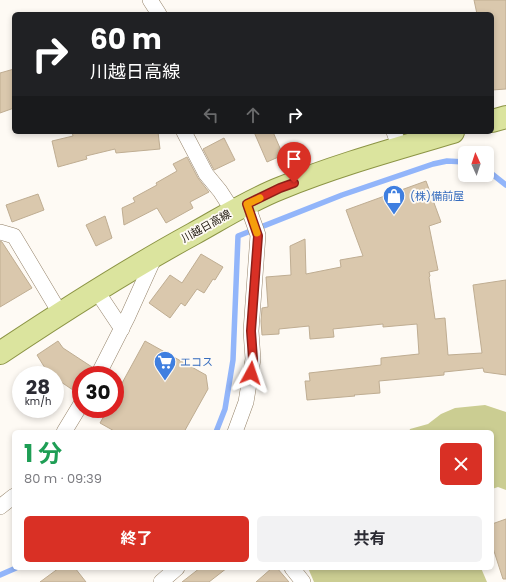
<!DOCTYPE html>
<html lang="ja">
<head>
<meta charset="utf-8">
<style>
	body { margin:0; font-family:Poppins,"Noto Sans JP",sans-serif; background:#f2f2f3; color:#2b2b33; height:100vh; display:flex; flex-direction:column; font-size:15px; white-space:nowrap }
	* { box-sizing:border-box; margin:0 }
	p { font-size:13px; color:#7c7c81 }
	.icon { flex:none; width:22px; height:22px; fill:none; stroke:currentColor; stroke-width:2; stroke-linecap:round; stroke-linejoin:round }
	.map { position:relative; flex:1; overflow:hidden }
	.drawer { position:absolute; left:12px; top:430px; width:482px; height:140px; display:flex; flex-direction:column; background:#fff; border-radius:6px; box-shadow:0 2px 6px #0003 }
	.drawer>* { flex:none }
	.banner { position:absolute; left:12px; top:12px; width:482px; height:122px; border-radius:6px; box-shadow:0 2px 6px #0003; background:#202124; color:#fff; overflow:hidden }
	.needle { width:26px; rotate:357deg }
	.buttons { position:absolute; left:458px; top:146px; display:grid; gap:8px }
	.buttons a { display:grid; place-items:center; width:36px; height:36px; border-radius:6px; background:#fff; box-shadow:0 2px 6px #0003; font-size:20px }
	.speed { position:absolute; left:12px; top:366px; display:flex; gap:8px; font-size:20px; font-weight:700; text-align:center }
	.speed>* { display:grid; place-content:center; width:52px; height:52px; border-radius:50%; background:#fff; box-shadow:0 2px 6px #0003; line-height:1 }
	.speed small { font-size:10px; font-weight:400 }
	.speed .limit { border:6px solid #d22; background:#fff; color:#111 }
	.pin { position:absolute; display:grid; place-items:center; width:34px; height:34px; color:#fff; margin:-41px -17px; border-radius:50% 50% 50% 0; rotate:-45deg; box-shadow:0 0 4px #0007 }
	.pin .icon { rotate:45deg }
	.me { position:absolute; width:44px; margin:-22px; rotate:5deg; stroke-linejoin:round; filter:drop-shadow(0 0 3px #0008) }
	.turn { display:flex; align-items:center; gap:14px; height:84px; padding:0 12px; font-size:18px }
	.turn .icon { width:52px; height:52px; stroke-width:2.5 }
	.turn b { display:block; font-size:28px; line-height:34px }
	.lanes { display:flex; align-items:center; height:38px; padding:0 12px; background:#0003; justify-content:center; gap:20px; direction:ltr }
	.lanes .off { opacity:.35 }
	.round { display:grid; place-items:center; flex:none; width:42px; height:42px; border-radius:6px; background:#f2f2f3 }
	.head { display:flex; align-items:center; justify-content:space-between; height:68px; padding:0 12px }
	h1 { font-size:24px; font-weight:700; line-height:30px; color:#1e9e55 }
	.button { display:flex; gap:8px; margin-top:auto; padding:8px 12px }
	.button a { flex:1; height:46px; border-radius:6px; background:#d93025; color:#fff; font-size:16px; font-weight:700; line-height:46px; text-align:center }
	.button a+a { background:#f2f2f3; color:#2b2b33 }
	.map>svg:first-child { display:block }
</style>
</head>
<body>
<div class="map">
<svg width="506" height="582" viewBox="0 0 506 582">
	<rect width="100%" height="100%" fill="#fefaf4"/>
	<g fill="#cbcd92">
		<polygon points="485,405 506,412 506,490 498,487 492,489 492,432 409,432 410,429 428,424 441,414 455,408"/>
		<polygon points="308,568 481,568 487,582 314,582"/>
	</g>
	<g fill="none" stroke-linecap="round" stroke-linejoin="round">
		<g stroke="#92b5fa" stroke-width="5.5">
			<polyline points="487,170 506,185"/>
			<polyline points="216,432 225,409 233,360 238,236 342,195 433,164 447,161 465,162"/>
			<polyline points="0,575 16,568"/>
		</g>
	</g>
	<g fill="#dac8ad" stroke="#bfad92">
		<polygon points="474,0 506,0 506,89 492,90 492,14 477,14"/>
		<polygon points="14,69 14,108 0,113 0,73"/>
		<polygon points="72,132 158,132 160,149 116,153 115,149 86,156 87,159 58,167 52,141 73,136"/>
		<polygon points="254,132 273,132 283,155 267,162"/>
		<polygon points="224,138 235,160 214,170 203,149"/>
		<polygon points="187,157 198,178 209,192 190,202 193,208 166,223 157,208 124,225 122,208 135,202 133,198 157,185 156,183 177,171 173,164"/>
		<polygon points="426,181 441,222 429,226 438,270 429,272 430,276 429,277 435,319 445,318 448,355 482,353 473,285 506,280 506,375 484,372 483,368 444,372 444,375 379,381 380,393 354,395 355,396 307,400 305,381 310,381 309,373 381,365 381,358 419,354 417,324 383,327 383,324 333,329 334,337 310,339 309,326 279,329 279,334 262,335 261,321 262,308 268,307 266,277 291,275 290,246 305,239 306,274 341,267 340,260 363,256 346,210"/>
		<polygon points="38,194 44,210 12,222 6,205"/>
		<polygon points="105,216 112,238 96,246 86,225"/>
		<polygon points="0,241 2,242 32,288 0,307"/>
		<polygon points="201,254 223,267 215,280 213,279 204,293 197,289 185,306 181,303 170,318 149,303 170,275 182,283"/>
		<polygon points="58,341 63,348 92,367 89,375 81,375 81,378 73,390 55,378 55,375 51,375 48,373 37,355"/>
		<polygon points="145,341 206,375 208,389 184,432 116,432 100,423 108,409 115,409 115,396"/>
		<polygon points="506,519 506,579 503,579 492,545 492,524"/>
		<polygon points="59,568 75,568 86,582 40,582"/>
		<polygon points="200,568 227,568 209,582 182,582"/>
		<polygon points="272,568 277,568 289,582 256,582"/>
	</g>
	<g fill="none" stroke-linecap="round" stroke-linejoin="round">
		<g stroke="#948269" stroke-width="16">
			<g id="minor">
				<polyline points="150,0 159,14"/>
				<polyline points="184,132 206,174 220,191 233,211"/>
				<polyline points="394,132 400,148"/>
				<polyline points="0,232 14,236 60,313"/>
				<polyline points="96,290 122,329"/>
				<polyline points="98,375 128,316 156,254"/>
				<polyline points="64,432 81,404"/>
				<polyline points="235,432 246,402 253,359 251,331 258,235 247,204"/>
				<polyline points="0,507 14,496"/>
				<polyline points="292,568 303,582"/>
				<polyline points="161,582 177,568"/>
			</g>
		</g>
		<g stroke="#8c9445" stroke-width="24">
			<g id="primary">
				<polyline points="492,121 506,117"/>
				<path d="M0,353C63,311 127,270 193,234C222,218 250,200 281,188C337,165 396,149 453,132"/>
			</g>
		</g>
		<use href="#minor" stroke="#fff" stroke-width="15"/>
		<use href="#primary" stroke="#dbe49e" stroke-width="22"/>
	</g>
	<g fill="none" stroke-linecap="round" stroke-linejoin="round">
		<g stroke="#8d1f18" stroke-width="10">
			<polyline id="route" points="251,373 253,359 251,331 258,236 247,204 280,188 294,183"/>
		</g>
		<use href="#route" stroke="#d93025" stroke-width="7"/>
		<polyline stroke="#f59e0b" stroke-width="7" points="257,233 247,204 260,198"/>
	</g>
	<defs>
		<g id="shop-pin" transform="scale(1.15)"><path d="M0 17L-7.5 6A9.5 9.5 0 1 1 7.5 6Z" fill="#3f7fe0" stroke="#fefaf4"/><path d="M-5-2.5h2.3a2.7 3.5 0 0 1 5.4 0H5L5.5 6h-11ZM-1.5-2.5h3a1.5 2.3 0 0 0-3 0Z" fill="#fff"/></g>
		<g id="supermarket-pin" transform="scale(1.15)"><path d="M0 17L-7.5 6A9.5 9.5 0 1 1 7.5 6Z" fill="#3f7fe0" stroke="#fefaf4"/><path d="M-6-5.5h2.5l.6 2H6L4.5 2H-2.5L-4.4-4H-6ZM-1.5 3.2a1.3 1.3 0 1 0 .1 0ZM3 3.2a1.3 1.3 0 1 0 .1 0Z" fill="#fff"/></g>
	</defs>
	<g fill-rule="evenodd">
		<use href="#shop-pin" x="394" y="196"/>
		<use href="#supermarket-pin" x="165" y="362"/>
	</g>
	<g text-anchor="middle" dominant-baseline="central" stroke-width="3.5" stroke-linejoin="round" paint-order="stroke">
		<g font-size="11" fill="#366cbe" stroke="#fefaf4" text-anchor="start">
			<text x="410" y="196">(株)備前屋</text>
			<text x="180" y="362">エコス</text>
		</g>
		<g font-size="11" fill="#272016" stroke="#fefaf4">
			<text transform="translate(206 226) rotate(-29)">川越日高線</text>
		</g>
	</g>
</svg>
<div class="buttons">
<a><svg class="needle" viewBox="-14 -14 28 28"><path d="M0-13l5 13h-10z" fill="#e53935"/><path d="M0 13l5-13h-10z" fill="#7c7c81"/></svg></a>
</div>
<div class="speed"><div>28<small>km/h</small></div><div class="limit">30</div></div>
<div class="pin" style="left:294px;top:183px;background:#d93025"><svg class="icon" aria-label="arrive" viewBox="0 0 24 24"><path d="M6 21V4h12l-3 4 3 4H6"/></svg></div>
<svg class="me" style="left:251px;top:373px" viewBox="-20 -20 40 40"><path d="M0-17L14 15 0 8-14 15z" fill="#d93025" stroke="#fff" stroke-width="4"/></svg>
<div class="banner">
<div class="turn"><svg class="icon" aria-label="right" viewBox="0 0 24 24"><path d="M7 20v-9h11M14 6l5 5-5 5"/></svg><div><b>60 m</b>川越日高線</div></div>
<div class="lanes"><svg class="icon off" aria-label="left" viewBox="0 0 24 24"><path d="M17 20v-9H6M10 6l-5 5 5 5"/></svg><svg class="icon off" aria-label="ahead" viewBox="0 0 24 24"><path d="M12 20V5M6 11l6-6 6 6"/></svg><svg class="icon" aria-label="right" viewBox="0 0 24 24"><path d="M7 20v-9h11M14 6l5 5-5 5"/></svg></div>
</div>
<section class="drawer">
<div class="head"><div><h1>1 分</h1><p>80 m · 09:39</p></div><a class="round" style="background:#d93025;color:#fff"><svg class="icon" aria-label="close" viewBox="0 0 24 24"><path d="M6 6l12 12M18 6L6 18"/></svg></a></div>
<div class="button"><a>終了</a><a>共有</a></div>
</section>
</div>
</body>
</html>
